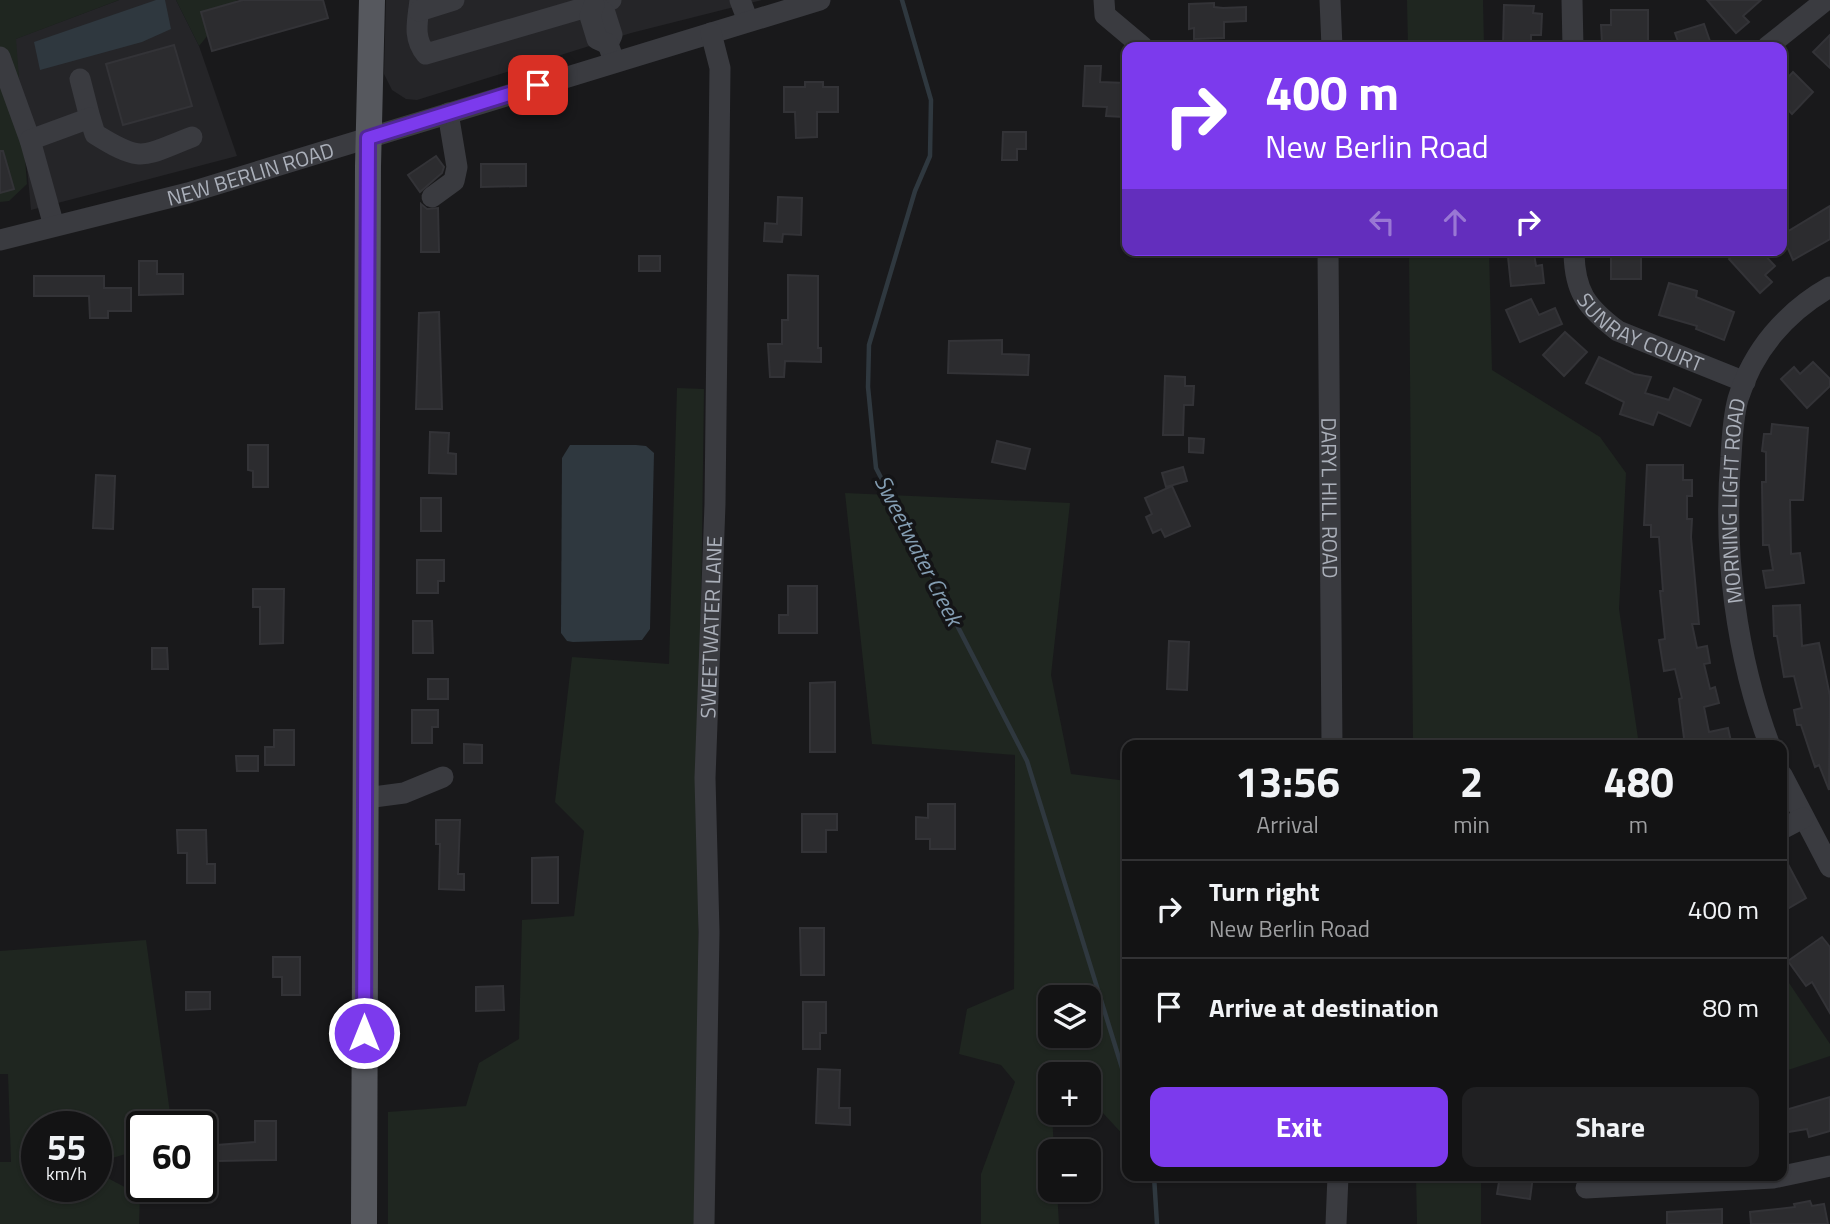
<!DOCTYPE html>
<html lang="en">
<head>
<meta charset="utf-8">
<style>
	body { margin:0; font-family:"Titillium Web",sans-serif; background:#202022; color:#f1f3f6; height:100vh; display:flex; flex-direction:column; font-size:26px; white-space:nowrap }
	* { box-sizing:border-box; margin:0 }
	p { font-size:23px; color:#9d9ea0 }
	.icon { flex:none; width:38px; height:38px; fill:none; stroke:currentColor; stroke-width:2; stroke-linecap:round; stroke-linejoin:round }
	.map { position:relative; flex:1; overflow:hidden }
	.sheet { position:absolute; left:1122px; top:740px; width:665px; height:441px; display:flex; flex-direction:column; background:#131314; border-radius:14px; box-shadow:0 2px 5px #0004,0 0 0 2px #323234 }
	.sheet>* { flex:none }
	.hud { position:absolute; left:1122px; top:42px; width:665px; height:214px; border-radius:14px; box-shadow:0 2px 5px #0004,0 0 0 2px #323234; background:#7c3aed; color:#fff; overflow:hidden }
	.fabs { position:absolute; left:1038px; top:985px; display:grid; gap:14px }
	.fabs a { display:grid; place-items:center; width:63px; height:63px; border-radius:14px; background:#131314; box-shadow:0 2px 5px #0004,0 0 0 2px #323234; font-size:35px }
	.speed { position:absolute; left:21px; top:1111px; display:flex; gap:14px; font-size:35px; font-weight:700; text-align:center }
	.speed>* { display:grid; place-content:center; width:91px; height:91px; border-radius:50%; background:#131314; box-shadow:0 2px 5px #0004,0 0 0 2px #323234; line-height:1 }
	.speed small { font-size:18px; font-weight:400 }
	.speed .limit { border:4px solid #111; border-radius:10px; background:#fff; color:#111 }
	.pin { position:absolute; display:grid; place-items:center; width:60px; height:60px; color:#fff; margin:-30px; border-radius:14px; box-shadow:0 4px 10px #0006 }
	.me { position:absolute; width:77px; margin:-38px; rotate:0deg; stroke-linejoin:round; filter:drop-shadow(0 0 5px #0008) }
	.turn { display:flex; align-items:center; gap:24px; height:147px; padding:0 28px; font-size:32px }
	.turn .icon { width:91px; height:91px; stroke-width:2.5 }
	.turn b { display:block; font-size:49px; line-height:60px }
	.lanes { display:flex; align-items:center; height:66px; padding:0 28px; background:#0003; justify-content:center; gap:35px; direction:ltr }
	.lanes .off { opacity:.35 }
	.eta { display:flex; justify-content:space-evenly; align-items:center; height:119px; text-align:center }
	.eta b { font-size:42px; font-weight:700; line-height:49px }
	.button { display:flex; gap:14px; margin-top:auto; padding:14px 28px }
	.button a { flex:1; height:80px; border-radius:14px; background:#7c3aed; color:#fff; font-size:28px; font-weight:700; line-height:80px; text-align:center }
	.button a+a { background:#202022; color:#f1f3f6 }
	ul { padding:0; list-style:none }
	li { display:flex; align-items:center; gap:21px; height:98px; padding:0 28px; border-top:2px solid #323234 }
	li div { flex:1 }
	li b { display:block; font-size:26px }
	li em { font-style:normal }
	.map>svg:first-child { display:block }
</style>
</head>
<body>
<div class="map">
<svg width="1830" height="1224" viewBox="0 0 1830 1224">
	<rect width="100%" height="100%" fill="#19191b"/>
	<g fill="#252528">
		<polygon points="119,0 176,0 199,46 237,156 31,210 15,39"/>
		<polygon points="386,0 762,0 631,33 417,100 406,99 392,90 384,74"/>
	</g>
	<g fill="#1f2620" fill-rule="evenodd">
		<polygon points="0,0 119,0 16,39 27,184 9,201 0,202"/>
		<polygon points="176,0 237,0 199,46"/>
		<polygon points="1407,0 1483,0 1484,47 1408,47"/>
		<polygon points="1409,250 1489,250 1492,370 1600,437 1626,473 1619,609 1639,745 1413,745"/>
		<polygon points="677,388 704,389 698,849 699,1224 388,1224 388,1112 466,1106 479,1063 519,1039 522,920 574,916 584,831 555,802 572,657 669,664"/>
		<path d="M845,493L1070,503L1051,675L1071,774L1127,781V1139L1089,1098L1088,1074H1050L1054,1151L1050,1152V1190H1057L1059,1224H981V1174L1015,1082L1001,1065L959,1054L967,1009L1014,989L1015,755L872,744ZM1050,998H1088V1036H1050Z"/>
		<polygon points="146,940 172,1127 142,1127 142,1149 96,1163 96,1127 37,1127 37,1186 96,1186 96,1172 140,1195 139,1224 0,1224 0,1162 11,1162 8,1074 0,1074 0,951"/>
		<polygon points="1782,978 1787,980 1830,1044 1830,1056 1782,1072"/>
		<polygon points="1416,1176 1481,1176 1481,1224 1417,1224"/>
	</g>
	<g fill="#2f383f">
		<polygon points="156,0 165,0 171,29 142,42 40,70 34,42"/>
		<polygon points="570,445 636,445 646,446 654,453 650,629 642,640 573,642 567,641 561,633 562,458"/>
	</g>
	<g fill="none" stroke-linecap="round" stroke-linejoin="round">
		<g stroke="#2f383f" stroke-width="4.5">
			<polyline points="902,0 931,100 930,156 915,191 869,345 868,387 876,468 1027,761 1127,1084"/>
			<polyline points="1154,1176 1157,1224"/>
		</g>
	</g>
	<g fill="#2c2c2f" stroke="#333337" stroke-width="2">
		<polygon points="243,0 323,0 328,18 212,51 201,12"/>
		<polygon points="1707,0 1761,0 1743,16 1749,22 1736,33"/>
		<polygon points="1214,3 1214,7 1223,8 1246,7 1246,21 1224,22 1224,38 1194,39 1194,28 1189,29 1189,4"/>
		<polygon points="1504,5 1534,6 1533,13 1542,14 1541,35 1531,35 1531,47 1503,47"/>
		<polygon points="1611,10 1648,10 1648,42 1602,42 1601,25 1611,25"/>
		<polygon points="1704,24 1712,47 1680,47 1675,33"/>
		<polygon points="1830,35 1830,68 1813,52"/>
		<polygon points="174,45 192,106 123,125 106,64"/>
		<polygon points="1085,66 1101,66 1100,82 1126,83 1124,117 1106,116 1107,107 1083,106"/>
		<polygon points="1793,72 1813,92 1792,114 1782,103 1782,84"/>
		<polygon points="805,82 823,82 823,87 838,87 838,112 817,112 817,137 796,138 795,112 784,112 784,87 805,87"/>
		<polygon points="1003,132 1026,132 1026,149 1017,149 1017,160 1002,160"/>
		<polygon points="0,151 3,151 14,189 0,193"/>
		<polygon points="436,156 444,167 442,173 420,192 408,175"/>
		<polygon points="481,164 526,164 526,186 481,187"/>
		<polygon points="778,197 802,198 801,235 783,234 782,242 764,241 765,223 777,224"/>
		<polygon points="421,204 427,209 438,208 439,252 421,252"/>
		<polygon points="1830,206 1830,239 1793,260 1782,235"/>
		<rect x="1611" y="250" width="30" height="29"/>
		<polygon points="1738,250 1760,250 1775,266 1765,275 1772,282 1760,293 1729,259"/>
		<polygon points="1534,254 1536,266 1542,265 1544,283 1511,286 1508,257"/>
		<rect x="639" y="256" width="21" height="15"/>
		<polygon points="139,261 157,261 157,274 183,274 183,294 139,295"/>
		<polygon points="788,275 818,276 818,348 821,348 821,362 785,361 784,377 770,377 768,344 782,344 782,320 788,320"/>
		<polygon points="34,276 104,276 104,288 131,288 131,311 108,311 108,318 90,318 89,296 34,296"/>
		<polygon points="1669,283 1697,291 1696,297 1734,312 1724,340 1696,329 1697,326 1659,315"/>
		<polygon points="1531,299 1539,315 1555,308 1562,324 1520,342 1506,310"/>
		<polygon points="439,312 442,409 416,409 419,313"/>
		<polygon points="1565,332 1587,352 1564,376 1543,355"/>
		<polygon points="1002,340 1002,354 1029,355 1028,375 948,373 949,341"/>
		<polygon points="1599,357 1634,374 1651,377 1645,393 1669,400 1674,388 1701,400 1690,426 1658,412 1653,425 1620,414 1624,402 1586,383"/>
		<polygon points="1813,362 1830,379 1830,386 1807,408 1781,379 1794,367 1800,374"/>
		<polygon points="1165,376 1185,377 1185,386 1194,386 1193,405 1184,405 1183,435 1163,435"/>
		<polygon points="1772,424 1808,428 1803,500 1790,500 1791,554 1800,553 1804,583 1766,588 1763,571 1773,570 1769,545 1763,545 1762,482 1766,482 1766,452 1762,451 1764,434 1771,434"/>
		<polygon points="430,432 449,433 448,453 456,454 456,474 429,473"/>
		<polygon points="1189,438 1204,439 1203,453 1189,452"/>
		<polygon points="997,441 1030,449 1025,469 992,462"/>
		<polygon points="248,445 268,445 268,487 253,487 253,471 248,470"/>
		<polygon points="1647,465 1683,465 1683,480 1692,480 1692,496 1687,496 1687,519 1692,519 1691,537 1699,624 1692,624 1697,648 1707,646 1710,663 1704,664 1710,689 1715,687 1719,703 1704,707 1709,732 1728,728 1732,746 1685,746 1679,699 1682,698 1675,669 1664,671 1659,640 1665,639 1660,591 1663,591 1659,537 1651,537 1651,525 1644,525"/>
		<polygon points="1183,467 1187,481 1166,487 1162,473"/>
		<polygon points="96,475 115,476 113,529 93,528"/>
		<polygon points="1172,486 1190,526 1165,537 1161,529 1153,533 1146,517 1152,514 1145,498"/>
		<rect x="421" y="498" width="20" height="33"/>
		<polygon points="417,560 444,560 444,581 438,581 438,593 417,593"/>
		<polygon points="788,586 817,586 817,633 779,633 779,615 788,615"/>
		<polygon points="253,589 284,589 283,643 260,644 260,607 253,607"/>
		<polygon points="1800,605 1802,646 1819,643 1830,696 1829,790 1819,765 1815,767 1801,725 1797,725 1794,710 1802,708 1794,676 1784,677 1777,636 1774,636 1773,606"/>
		<polygon points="413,621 432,621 433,653 413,653"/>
		<polygon points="1169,641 1189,642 1187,690 1167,689"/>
		<polygon points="152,648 167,648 168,669 152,669"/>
		<rect x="428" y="679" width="20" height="20"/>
		<polygon points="835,682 835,752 810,752 810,683"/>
		<polygon points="412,710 438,710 438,727 432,727 432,743 412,743"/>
		<polygon points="274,730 294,730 294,765 265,765 265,747 274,747"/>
		<polygon points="464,744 482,745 482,763 464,763"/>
		<polygon points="236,756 258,756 258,771 237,771"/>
		<polygon points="928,804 955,804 955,849 930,849 930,839 916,839 916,817 928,818"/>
		<polygon points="802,814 837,814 837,830 826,830 826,852 802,852"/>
		<polygon points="436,820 460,820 458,874 464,874 464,890 439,889 440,844 436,844"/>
		<polygon points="177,830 206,830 207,864 215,864 215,883 187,883 187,853 178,853"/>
		<polygon points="1782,853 1806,898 1782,912"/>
		<polygon points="558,857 558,903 532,903 532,858"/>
		<polygon points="800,928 824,928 824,975 801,975"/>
		<polygon points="1822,937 1830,947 1830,1013 1812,982 1806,986 1788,961"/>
		<polygon points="273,957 300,957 300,995 282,995 282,977 273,977"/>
		<polygon points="503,986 504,1010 476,1011 476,987"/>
		<polygon points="186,992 210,992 210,1009 186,1010"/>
		<polygon points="803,1002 826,1002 826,1033 820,1033 820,1049 803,1049"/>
		<polygon points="818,1069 840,1070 839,1108 850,1108 850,1125 816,1123"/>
		<polygon points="1830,1097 1830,1131 1809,1137 1807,1129 1782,1133 1782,1111"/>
		<polygon points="255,1121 276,1121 276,1160 217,1161 217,1145 255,1142"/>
		<polygon points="1500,1176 1533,1176 1530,1199 1497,1194"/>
		<polygon points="1810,1201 1812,1206 1824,1204 1828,1224 1751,1224 1750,1212 1795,1207 1794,1204"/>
		<polygon points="1722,1209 1722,1224 1667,1224 1667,1212"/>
	</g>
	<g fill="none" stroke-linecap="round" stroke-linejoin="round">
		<g stroke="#3a3b40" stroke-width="21">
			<path d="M420,0C418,20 412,37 426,54L611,0"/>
			<polyline points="740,0 748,21"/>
			<polyline points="1104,0 1105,15 1143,47"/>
			<polyline points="1330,0 1332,47"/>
			<polyline points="1572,0 1573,47"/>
			<polyline points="594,5 605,13 612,35 608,44 614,61"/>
			<polyline points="594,5 590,16 597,39 608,44"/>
			<polyline points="419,11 454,0"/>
			<polyline points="1767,47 1826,0"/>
			<polyline points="0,57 30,140"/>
			<polyline points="80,79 90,118"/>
			<polyline points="432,197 454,181 457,167 448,113"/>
			<path d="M54,226L30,140L90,118L95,134C143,164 142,156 192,137"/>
			<path id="s1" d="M0,240L188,193L820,0"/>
			<path id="s2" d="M1328,250L1332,746"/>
			<path id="s3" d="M1574,250C1574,291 1586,307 1618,331L1745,382"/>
			<path id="s4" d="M1770,746C1736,656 1723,553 1731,457C1732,438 1733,417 1738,399C1753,350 1786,312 1830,287"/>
			<polyline points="1782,775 1830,867"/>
			<polyline points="366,798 404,793 443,777"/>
			<polyline points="1782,829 1803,818"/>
			<polyline points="1586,1188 1773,1178 1830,1166"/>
			<path id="s5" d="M704,1224L709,932L705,778L715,504L720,68L711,33"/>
			<polyline points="1336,1224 1338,1176"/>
		</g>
		<polyline stroke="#56585e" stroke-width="26" points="364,1224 368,166 372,0"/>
	</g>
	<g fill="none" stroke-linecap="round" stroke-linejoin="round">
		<g stroke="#51269a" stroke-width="18">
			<polyline id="route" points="364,1033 368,138 538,85"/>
		</g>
		<use href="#route" stroke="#7c3aed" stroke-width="12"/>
	</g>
	<g text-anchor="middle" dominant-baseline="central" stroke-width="7" stroke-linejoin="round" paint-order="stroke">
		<g font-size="21" fill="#abb0ba" stroke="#141416">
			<text stroke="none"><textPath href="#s1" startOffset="259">NEW BERLIN ROAD</textPath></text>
			<text stroke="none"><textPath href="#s3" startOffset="117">SUNRAY COURT</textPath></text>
			<text stroke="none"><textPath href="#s2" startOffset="248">DARYL HILL ROAD</textPath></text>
			<text stroke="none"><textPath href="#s4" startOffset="250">MORNING LIGHT ROAD</textPath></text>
			<text stroke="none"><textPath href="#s5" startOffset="597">SWEETWATER LANE</textPath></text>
		</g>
		<g font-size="23" font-style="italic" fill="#849eb3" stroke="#141416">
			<text transform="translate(919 550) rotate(63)">Sweetwater Creek</text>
		</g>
	</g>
</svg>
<div class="fabs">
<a><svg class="icon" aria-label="layers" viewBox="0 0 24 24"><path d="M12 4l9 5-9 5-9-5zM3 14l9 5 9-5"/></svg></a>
<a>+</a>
<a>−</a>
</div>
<div class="speed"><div>55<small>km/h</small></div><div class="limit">60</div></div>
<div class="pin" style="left:538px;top:85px;background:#d93025"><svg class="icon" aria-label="arrive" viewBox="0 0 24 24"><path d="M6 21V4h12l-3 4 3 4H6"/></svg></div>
<svg class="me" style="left:364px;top:1033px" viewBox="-20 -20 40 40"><circle r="17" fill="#7c3aed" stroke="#fff" stroke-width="3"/><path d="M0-11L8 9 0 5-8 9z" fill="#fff"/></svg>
<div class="hud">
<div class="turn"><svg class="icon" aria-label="right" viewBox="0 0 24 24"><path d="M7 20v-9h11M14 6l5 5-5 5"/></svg><div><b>400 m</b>New Berlin Road</div></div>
<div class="lanes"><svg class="icon off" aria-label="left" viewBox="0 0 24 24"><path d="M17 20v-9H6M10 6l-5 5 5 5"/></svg><svg class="icon off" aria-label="ahead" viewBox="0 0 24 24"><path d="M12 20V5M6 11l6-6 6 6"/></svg><svg class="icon" aria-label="right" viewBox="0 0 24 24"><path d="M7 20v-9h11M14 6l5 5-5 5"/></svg></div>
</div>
<section class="sheet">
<div class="eta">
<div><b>13:56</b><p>Arrival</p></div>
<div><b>2</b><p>min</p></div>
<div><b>480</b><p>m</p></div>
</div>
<ul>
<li><svg class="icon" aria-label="right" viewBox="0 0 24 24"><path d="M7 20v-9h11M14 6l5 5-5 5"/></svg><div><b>Turn right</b><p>New Berlin Road</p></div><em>400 m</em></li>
<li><svg class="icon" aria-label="arrive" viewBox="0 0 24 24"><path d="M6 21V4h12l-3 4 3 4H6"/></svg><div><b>Arrive at destination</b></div><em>80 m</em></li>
</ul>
<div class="button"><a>Exit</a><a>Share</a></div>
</section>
</div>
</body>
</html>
